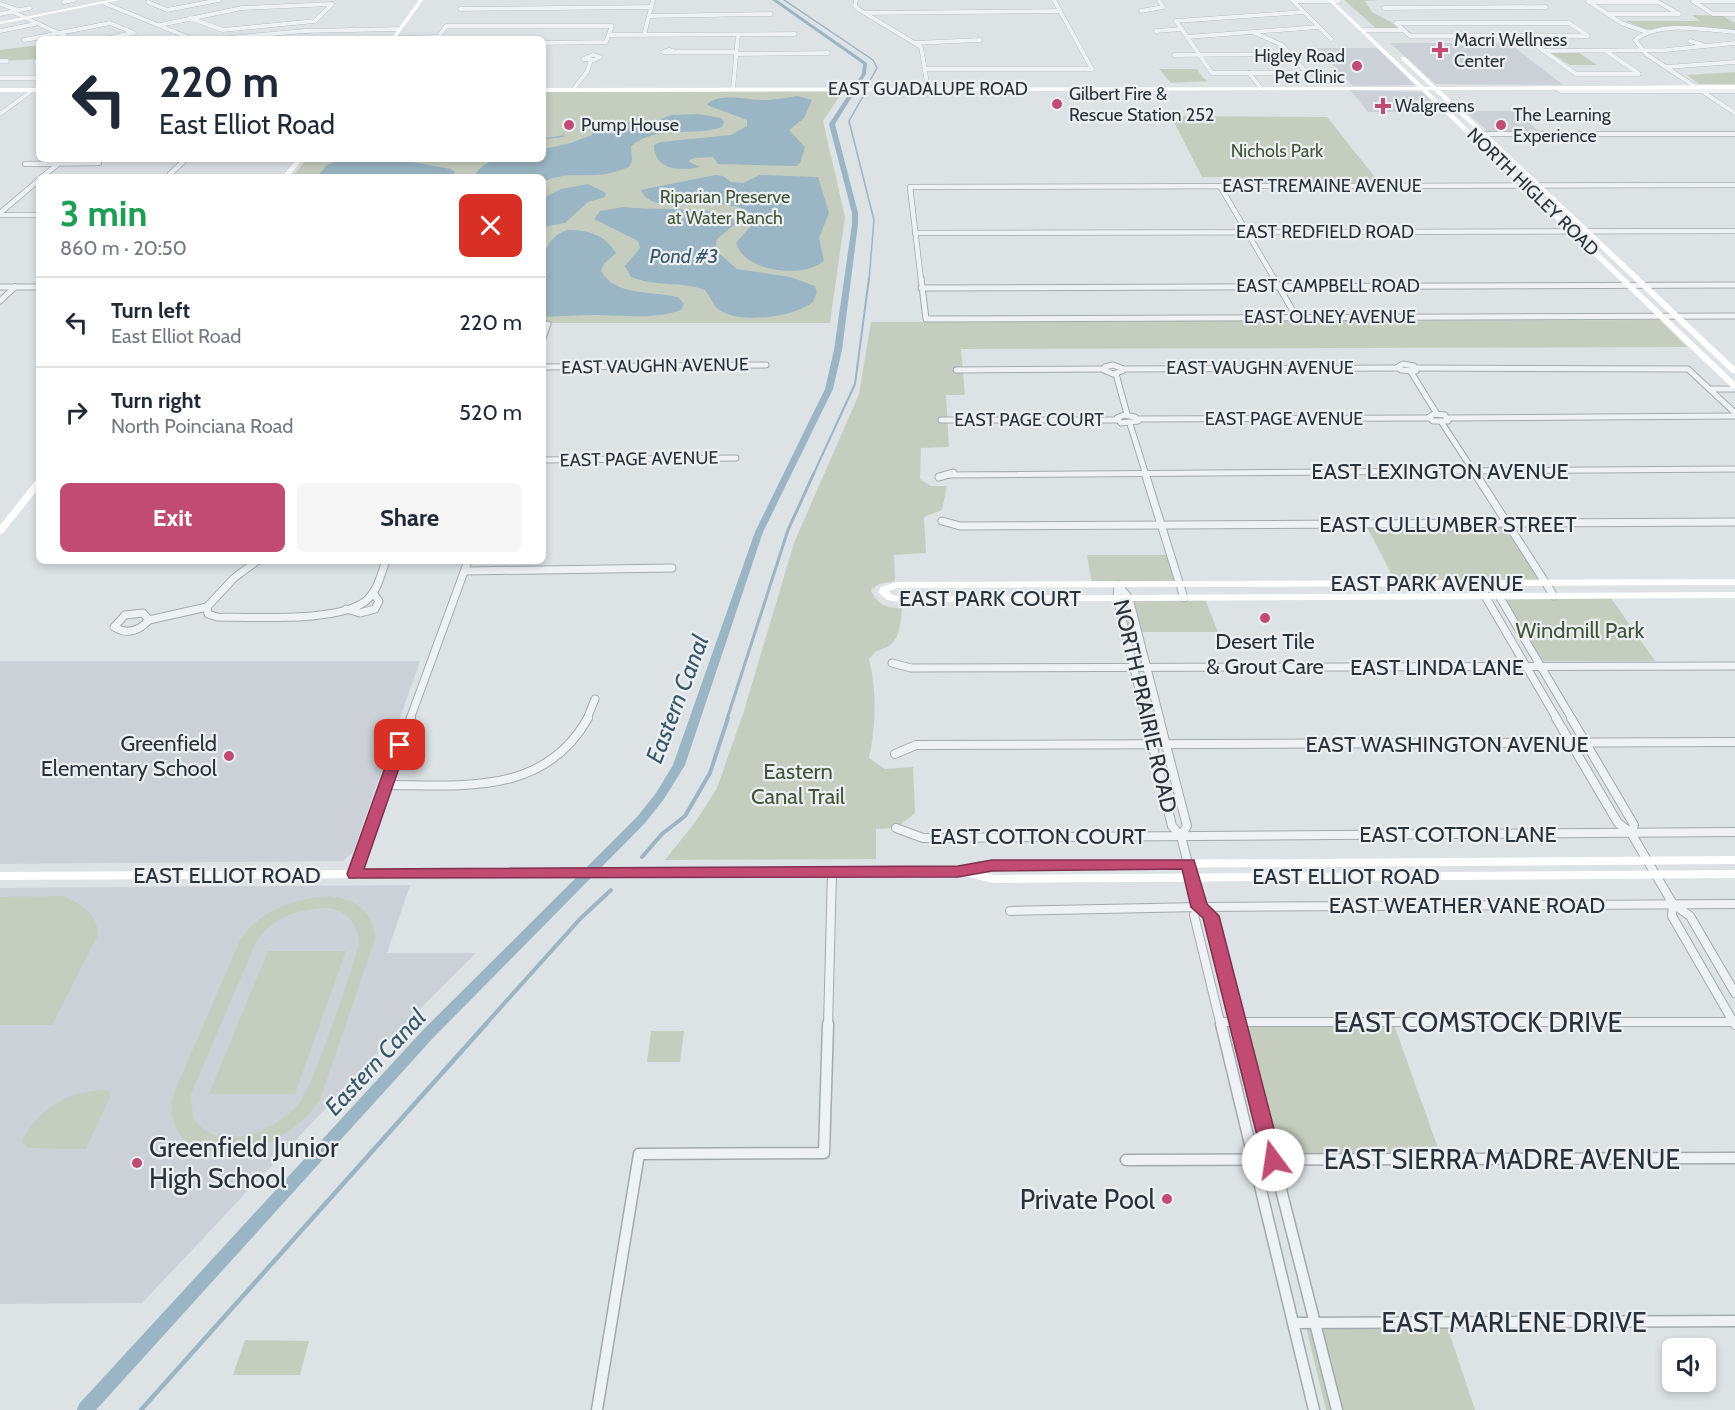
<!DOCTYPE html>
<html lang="en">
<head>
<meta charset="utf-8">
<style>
	body { margin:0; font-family:Cabin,sans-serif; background:#f6f6f7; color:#1f2937; height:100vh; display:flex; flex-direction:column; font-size:22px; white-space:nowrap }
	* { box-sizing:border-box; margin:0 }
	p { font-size:20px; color:#747a83 }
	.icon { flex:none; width:33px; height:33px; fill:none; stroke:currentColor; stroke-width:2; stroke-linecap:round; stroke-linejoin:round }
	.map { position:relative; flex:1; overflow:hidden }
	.details { position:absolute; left:36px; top:174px; width:510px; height:390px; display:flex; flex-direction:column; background:#fff; border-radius:9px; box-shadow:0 3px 9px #0003 }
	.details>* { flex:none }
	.hud { position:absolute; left:36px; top:36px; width:510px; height:126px; border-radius:9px; box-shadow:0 3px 9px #0003; background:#fff; color:#1f2937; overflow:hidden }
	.tools { position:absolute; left:1662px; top:1338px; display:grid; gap:12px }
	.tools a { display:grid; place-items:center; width:54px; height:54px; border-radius:9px; background:#fff; box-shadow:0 3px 9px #0003; font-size:30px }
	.pin { position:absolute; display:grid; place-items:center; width:51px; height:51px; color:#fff; margin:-26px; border-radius:12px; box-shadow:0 3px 9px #0006 }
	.me { position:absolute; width:66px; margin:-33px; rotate:346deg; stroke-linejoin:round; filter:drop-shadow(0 0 4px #0008) }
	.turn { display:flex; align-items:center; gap:21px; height:126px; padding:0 24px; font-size:27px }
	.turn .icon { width:78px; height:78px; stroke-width:2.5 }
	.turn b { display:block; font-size:42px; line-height:51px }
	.round { display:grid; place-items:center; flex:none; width:63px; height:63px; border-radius:9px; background:#f6f6f7 }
	.head { display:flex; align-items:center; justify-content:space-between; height:102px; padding:0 24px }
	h1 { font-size:36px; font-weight:700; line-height:45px; color:#1e9e55 }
	.button { display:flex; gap:12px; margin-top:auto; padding:12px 24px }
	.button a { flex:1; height:69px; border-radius:9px; background:#c14b72; color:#fff; font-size:24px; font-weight:700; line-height:69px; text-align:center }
	.button a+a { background:#f6f6f7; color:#1f2937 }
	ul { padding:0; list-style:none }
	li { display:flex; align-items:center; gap:18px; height:90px; padding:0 24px; border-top:2px solid #e0e1e3 }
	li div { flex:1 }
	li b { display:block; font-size:22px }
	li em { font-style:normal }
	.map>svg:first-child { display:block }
</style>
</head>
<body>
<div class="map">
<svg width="1735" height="1410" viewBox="0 0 1735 1410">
	<rect width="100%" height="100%" fill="#dde2e5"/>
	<g fill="#cbd1d6">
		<polygon points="1390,43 1509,43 1563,85 1436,84"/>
		<polygon points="1316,48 1377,48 1415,85 1353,86"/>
		<polygon points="1350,90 1422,92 1445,112 1368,112"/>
		<polygon points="1465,111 1517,111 1541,133 1489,132"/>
		<polygon points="0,661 420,661 353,852 343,861 0,864"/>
		<polygon points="410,885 387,953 476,953 405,1024 142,1303 0,1304 0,888"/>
	</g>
	<g fill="#c5cebe" fill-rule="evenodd">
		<polygon points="1344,0 1379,0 1365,1 1372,12 1391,22 1397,28 1376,28"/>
		<polygon points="1692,15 1723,16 1735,23 1735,30 1645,29 1626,21 1700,21"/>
		<polygon points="39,45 39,59 0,61 0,50"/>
		<polygon points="1578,52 1597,65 1570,65 1551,53"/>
		<polygon points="1159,69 1197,69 1203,78 1208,81 1171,83"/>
		<polygon points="1735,72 1735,84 1699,84 1687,75"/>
		<polygon points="843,91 823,121 845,217 830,323 543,323 543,177 292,177 307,159 543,159 543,92"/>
		<polygon points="1171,116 1327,117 1382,186 1247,185 1241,177 1202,177"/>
		<path d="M1660,320L1687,347L961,349L965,395H946L949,447L921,448L920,479L931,486H947L942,510L924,517L926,553L894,555L895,581L879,584L871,590C877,605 886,608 902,608C900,629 900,646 876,651L869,659C877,691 876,726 869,758L885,769L913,767L915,813L896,828L876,829V859L665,860L696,821L717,788L743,714L794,543L859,394L871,322Z"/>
		<polygon points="1508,524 1546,583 1396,583 1366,525"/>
		<polygon points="1087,555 1170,555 1179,584 1092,585"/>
		<polygon points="1122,598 1205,599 1218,632 1130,632"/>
		<polygon points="1611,598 1655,661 1544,661 1540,659 1505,600"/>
		<path d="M62,896C80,903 97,913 98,935L52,1025H0V897Z"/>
		<path d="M330,896C356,899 374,912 375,939L320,1100C294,1139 224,1176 183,1138C172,1127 169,1110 173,1095L240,940C260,910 295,898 330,896ZM325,908C346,909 357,922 359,942C355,963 311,1090 300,1102C283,1122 262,1133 237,1137C218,1140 204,1133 193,1118L191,1094L256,942C271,918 299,909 325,908Z"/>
		<polygon points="268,951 346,951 295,1094 209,1094"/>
		<polygon points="1228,1022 1393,1022 1442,1159 1262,1160"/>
		<polygon points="651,1031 684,1031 680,1062 647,1062"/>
		<path d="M106,1090L110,1093V1097L86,1149L27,1148L22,1141C40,1107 68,1091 106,1090Z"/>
		<polygon points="1305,1323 1446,1323 1475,1410 1326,1410"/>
		<polygon points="245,1340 309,1341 300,1375 233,1375"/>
	</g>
	<g fill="#9ab5c3">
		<path d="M797,96L812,100L804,118L789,130L805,147L800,163L796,166L718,164L713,157L694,158L688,161L700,167C681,171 654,171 654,145L661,142L731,135L747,126V120L707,105C718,91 752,101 768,100C778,99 787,98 797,96Z"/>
		<path d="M698,114L721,118L724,122L722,127C693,137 656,125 631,146L632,161L629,167C618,171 607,175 595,175C576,176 561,173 543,182V177H474C489,151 516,159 543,159V149L571,143L592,135L596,121L651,123L671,115Z"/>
		<polygon points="339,159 394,159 451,169 455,173 453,177 317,177 326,166"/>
		<path d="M715,175L723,176L731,182L743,183L760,175L818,177L829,213L819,238L824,261C803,279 744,272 736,243L756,220C736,186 654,223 641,190Z"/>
		<polygon points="588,184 606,193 605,197 588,202 565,223 543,227 543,198 561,189"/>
		<path d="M624,207C661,211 699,205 733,218L735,224L717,239L715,250L737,269L790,277L815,286L817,292L813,302C795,317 738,325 718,309C713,305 710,296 705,290C681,281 655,287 631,277L625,266L640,248L638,241L594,219L600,211Z"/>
		<path d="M567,230C588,230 604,234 616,253L604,264L601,271C614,296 653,291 678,297L684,304L681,310C653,320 624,315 596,315C578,315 560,316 543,317C543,287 532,242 567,230Z"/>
	</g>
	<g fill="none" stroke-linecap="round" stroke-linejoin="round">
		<g stroke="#9ab5c3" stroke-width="1.5">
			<polyline points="784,0 873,60 877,68 867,86"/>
			<polyline points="865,93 849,121 874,220 869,280"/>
			<polyline points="543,139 564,136"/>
		</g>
		<polyline stroke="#9ab5c3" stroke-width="2" points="813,475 855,384 869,278"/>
		<polyline stroke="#9ab5c3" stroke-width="3" points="727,719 788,530 814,473"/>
		<g stroke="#9ab5c3" stroke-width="4">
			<polyline points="642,857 662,834 685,816 710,773 728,718"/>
			<polyline points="484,1026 580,919 611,890"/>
		</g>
		<polyline stroke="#9ab5c3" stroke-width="4.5" points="141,1410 486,1024"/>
		<polygon fill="#9ab5c3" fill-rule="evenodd" points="772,0 777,0 867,63 866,74 835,124 858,213 858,224 842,350 833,389 763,532 685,765 664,799 645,823 433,1038 96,1410 77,1410 79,1404 423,1030 637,817 656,793 673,765 755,532 825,389 834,350 852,224 852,213 829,124 862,74 863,64"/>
		<g stroke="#a3aaae" stroke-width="4.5">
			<g id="street-far5">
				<polyline points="856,0 855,6 858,9 921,47 928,89"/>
				<polyline points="1292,0 1331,39"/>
				<polyline points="1293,1 1339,1"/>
				<polyline points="1588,1 1621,23 1647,32"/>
				<polyline points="1693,1 1713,14 1735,14"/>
				<polyline points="1694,1 1735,1"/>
				<polyline points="64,2 74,0"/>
				<polyline points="148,2 167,10 219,0"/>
				<polyline points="1589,2 1658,2 1679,14"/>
				<polyline points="104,3 192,39"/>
				<polyline points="0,4 18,10"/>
				<polyline points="1384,8 1546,7"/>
				<polyline points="460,9 651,7"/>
				<polyline points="1141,11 1163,7 1159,0"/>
				<polyline points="13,12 71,39"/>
				<polyline points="865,13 1059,11"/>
				<polyline points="0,14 30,8"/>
				<polyline points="1608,14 1679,14"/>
				<polyline points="650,16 771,14"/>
				<polyline points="190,18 223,30 315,21 332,4"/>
				<polyline points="1176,21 1212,73 1307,73"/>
				<polyline points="1176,21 1304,12"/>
				<polyline points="1396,23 1410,36 1588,36"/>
				<polyline points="1396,23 1569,23 1587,35"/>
				<polyline points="160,25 242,8 332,4"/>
				<polyline points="1362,30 1403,30"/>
				<polyline points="0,31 35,24"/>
				<polyline points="1156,31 1182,29"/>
				<path d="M1735,32C1705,30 1660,20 1635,40L1646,54L1735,113"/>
				<polyline points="1255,33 1282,45 1307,73"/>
				<polyline points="609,35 795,34"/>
				<polyline points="644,35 653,0"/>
				<polyline points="1523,36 1576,74 1639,74"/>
				<polyline points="43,37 24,40 110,23 134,33"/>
				<polyline points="1187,37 1318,27"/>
				<polyline points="394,38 438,37"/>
				<polyline points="105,39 132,33"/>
				<polyline points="217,39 304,31 400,29"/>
				<polyline points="313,39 356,39"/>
				<polyline points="437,39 446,26 612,26 606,42 543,43"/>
				<polyline points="1690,41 1703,45"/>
				<polyline points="915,43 980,40"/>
				<polygon points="669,50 675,52 663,52"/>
				<polyline points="1543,51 1666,50 1735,43"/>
				<polyline points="1606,51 1638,73"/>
				<polyline points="675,52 736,52"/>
				<polyline points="736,54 828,53"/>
				<polygon points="593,55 600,57 594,60 583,59"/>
				<polyline points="1174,55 1292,54"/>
				<polyline points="0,61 7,61"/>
				<polyline points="36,62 39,62"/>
				<polyline points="1667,67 1735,62"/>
				<polyline points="926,69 1092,69 1054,0"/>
				<polyline points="1249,73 1261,88"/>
				<polyline points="0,78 39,78"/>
				<polyline points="1556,88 1561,91 1735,91"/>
				<polyline points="733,89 738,35"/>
				<polyline points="577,90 575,87 587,72 591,60"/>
				<polyline points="0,114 33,90"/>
			</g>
		</g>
		<g stroke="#a3aaae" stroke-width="6">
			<g id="street-far4">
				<polyline points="1473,134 1735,134"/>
				<polyline points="25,164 99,163"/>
				<polyline points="170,174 186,159"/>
				<polyline points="42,177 58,164"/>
				<polyline points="1220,186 1275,280"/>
				<polyline points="0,213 39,180"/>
				<polyline points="0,215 39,215"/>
				<polyline points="915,233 1735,231"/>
				<polyline points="921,280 910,187 1735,185"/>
			</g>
		</g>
		<g stroke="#a3aaae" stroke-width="7">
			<g id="street-far3">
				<polyline points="921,278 926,319 1735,316"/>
				<polyline points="1274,278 1294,313"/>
				<polyline points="0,287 39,287"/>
				<polyline points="921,288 1735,285"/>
				<polyline points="0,301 15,287"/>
				<polyline points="543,338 548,324"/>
				<polygon points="1403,364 1414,366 1416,371 1401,370 1398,367"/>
				<polygon points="1113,365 1121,368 1122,371 1113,374 1104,370 1105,367"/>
				<polyline points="543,367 766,365"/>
				<polyline points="1417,368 1688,369 1735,413"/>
				<polyline points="1122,369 1398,368"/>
				<polyline points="956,370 1103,369"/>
				<polyline points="1411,372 1437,414"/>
				<polyline points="1116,374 1127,414"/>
				<polyline points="1712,389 1735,389"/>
				<polygon points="1434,414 1445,415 1448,421 1433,421 1429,417"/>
				<polygon points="1124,415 1135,417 1138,421 1121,423 1117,418"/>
				<polyline points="1448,418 1735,416"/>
				<polyline points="1138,419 1430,418"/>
				<polyline points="941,420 1118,420"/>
				<polyline points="1442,423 1476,475"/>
				<polyline points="1130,424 1146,475"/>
				<polyline points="543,460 736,458"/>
				<polyline points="947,475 1735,469"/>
			</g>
		</g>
		<g stroke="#a3aaae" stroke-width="9">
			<g id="street-far2">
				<polyline points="1145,473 1184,598"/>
				<polyline points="1475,473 1554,596"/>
				<polyline points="939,477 953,473"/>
				<polyline points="942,521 960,526 1735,522"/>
				<path d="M257,561L234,578L207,607L208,614L217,617C251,617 344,623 368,599C378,589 381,574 386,561"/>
				<polyline points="465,571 672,568"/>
				<polyline points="1484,583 1485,596 1557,719"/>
				<polyline points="1484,583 1499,596 1572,719"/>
				<polyline points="1118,585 1117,598 1146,719"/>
				<polyline points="1118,585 1129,598 1160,719"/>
				<polyline points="346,609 360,613 375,609 379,601 373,593"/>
				<path d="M143,613L149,620C139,631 127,635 114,627L125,615Z"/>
				<polyline points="149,620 207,607"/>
				<polyline points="892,663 911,668 1735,666"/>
				<polyline points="410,719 468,561"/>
				<polyline points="587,719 595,699"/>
			</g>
		</g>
		<g stroke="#a3aaae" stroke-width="10">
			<g id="street-far1">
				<polyline points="1146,718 1172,826 1181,836 1199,907 1211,916 1239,1026"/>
				<polyline points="1159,718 1187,826 1181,836"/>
				<polyline points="1556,718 1618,823 1631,833 1673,904 1690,916 1735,993"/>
				<polyline points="1571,718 1634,825 1631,833"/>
				<polyline points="895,754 916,745 1735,742"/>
				<path d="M386,785C464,785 544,796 588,718"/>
				<polyline points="896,828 923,838 1735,832"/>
				<polyline points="354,874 411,718"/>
				<polyline points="1673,904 1672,916 1735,1025"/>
				<polyline points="1199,907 1194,915 1221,1026"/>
				<polyline points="1010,911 1199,907 1735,904"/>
				<polyline points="1220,1022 1735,1022"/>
				<polyline points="828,1026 832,872"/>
			</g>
		</g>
		<g stroke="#a3aaae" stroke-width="13">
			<g id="street">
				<polyline points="1221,1024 1314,1410"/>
				<polyline points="1239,1024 1337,1410"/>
				<polyline points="1126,1160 1735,1158"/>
				<polyline points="1293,1323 1735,1321"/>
				<polyline points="597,1410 639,1154 824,1153 828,1024"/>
			</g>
		</g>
		<use href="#street-far5" stroke="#eff2f4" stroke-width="4"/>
		<use href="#street-far4" stroke="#eff2f4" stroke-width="4.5"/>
		<use href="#street-far3" stroke="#eff2f4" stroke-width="5"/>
		<use href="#street-far2" stroke="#eff2f4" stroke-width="7"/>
		<use href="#street-far1" stroke="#eff2f4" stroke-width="8"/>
		<use href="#street" stroke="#eff2f4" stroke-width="10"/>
		<g fill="#fff" fill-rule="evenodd">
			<polygon points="110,0 119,0 0,24 0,22"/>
			<polygon points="419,0 423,0 395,39 391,39"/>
			<polygon points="1328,0 1332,0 1424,87 1431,87 1401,59 1401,57 1405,57 1436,87 1735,85 1735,89 1440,90 1735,367 1735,373 1732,373 1434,90 1427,90 1735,382 1735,388 1732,388 1421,90 543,92 543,88 1418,87"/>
			<rect x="0" y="88" width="39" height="4"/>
			<polygon points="297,159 303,159 288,177 282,177"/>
			<polygon points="39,479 39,488 3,533 0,534 0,525 36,480"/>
			<polygon points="1735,579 1735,585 897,588 888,591 893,595 898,596 1735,592 1735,598 898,602 887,600 878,592 881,587 896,582"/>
			<polygon points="1735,856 1735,864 991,869 979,871 993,875 1735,870 1735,878 993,883 960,875 0,880 0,872 958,867 991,861"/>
		</g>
	</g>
	<polygon fill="#c14b72" stroke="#7d314a" stroke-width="1.5" points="400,740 407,745 364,869 958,866 992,860 1194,860 1207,904 1219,916 1282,1160 1279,1165 1273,1168 1266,1165 1263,1160 1203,918 1191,907 1182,869 992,871 958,877 349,878 347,874 393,745"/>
	<g fill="#c14b72" stroke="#ecf0f3" stroke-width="2">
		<path d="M1437 41h6v6h6v6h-6v6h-6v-6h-6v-6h6z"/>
		<circle cx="1357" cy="66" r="6"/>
		<circle cx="1057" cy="104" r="6"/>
		<path d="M1380 97h6v6h6v6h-6v6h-6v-6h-6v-6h6z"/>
		<circle cx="569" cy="125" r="6"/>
		<circle cx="1501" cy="125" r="6"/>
		<circle cx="1265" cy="618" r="6"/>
		<circle cx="229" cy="756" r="6"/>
		<circle cx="137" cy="1163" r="6"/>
		<circle cx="1167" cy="1199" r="6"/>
	</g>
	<g text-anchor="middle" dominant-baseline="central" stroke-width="4.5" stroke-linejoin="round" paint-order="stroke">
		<g font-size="18" fill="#28323a" stroke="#ecf0f3" text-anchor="start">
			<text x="1454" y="40">Macri Wellness<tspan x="1454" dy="21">Center</tspan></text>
			<text x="1345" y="56" text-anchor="end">Higley Road<tspan x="1345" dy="21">Pet Clinic</tspan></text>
			<text x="1069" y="94">Gilbert Fire &amp;<tspan x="1069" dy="21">Rescue Station 252</tspan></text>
			<text x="1395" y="106">Walgreens</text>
			<text x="1513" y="115">The Learning<tspan x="1513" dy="21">Experience</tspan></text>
			<text x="581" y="125">Pump House</text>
		</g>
		<g font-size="18" fill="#28323a" stroke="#ecf0f3">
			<text x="928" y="89">EAST GUADALUPE ROAD</text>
			<text x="1322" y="186">EAST TREMAINE AVENUE</text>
			<text transform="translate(1533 192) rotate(44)">NORTH HIGLEY ROAD</text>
			<text x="1325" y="232">EAST REDFIELD ROAD</text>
			<text x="1328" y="286">EAST CAMPBELL ROAD</text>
			<text x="1330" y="317">EAST OLNEY AVENUE</text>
			<text transform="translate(655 366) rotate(-1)">EAST VAUGHN AVENUE</text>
			<text x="1260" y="368">EAST VAUGHN AVENUE</text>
			<text x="1284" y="419">EAST PAGE AVENUE</text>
			<text x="1029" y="420">EAST PAGE COURT</text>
			<text transform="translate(639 459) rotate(-1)">EAST PAGE AVENUE</text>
		</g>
		<g font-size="18" fill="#425536" stroke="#ecf0f3">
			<text x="1277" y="151">Nichols Park</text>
			<text x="725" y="197">Riparian Preserve<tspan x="725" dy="21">at Water Ranch</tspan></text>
		</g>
		<g font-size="20" font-style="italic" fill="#36576a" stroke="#ecf0f3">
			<text x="684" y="256">Pond #3</text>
		</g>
		<g font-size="22" fill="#28323a" stroke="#ecf0f3">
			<text x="1440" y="471">EAST LEXINGTON AVENUE</text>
			<text x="1448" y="524">EAST CULLUMBER STREET</text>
			<text x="1427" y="583">EAST PARK AVENUE</text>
			<text x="990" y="598">EAST PARK COURT</text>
			<text x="1437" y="667">EAST LINDA LANE</text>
			<text transform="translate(1145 706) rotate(77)">NORTH PRAIRIE ROAD</text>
			<text x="1447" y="744">EAST WASHINGTON AVENUE</text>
			<text x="1458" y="834">EAST COTTON LANE</text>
			<text x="1038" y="836">EAST COTTON COURT</text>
			<text x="227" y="875">EAST ELLIOT ROAD</text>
			<text x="1346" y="876">EAST ELLIOT ROAD</text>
			<text x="1467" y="905">EAST WEATHER VANE ROAD</text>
		</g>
		<g font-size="22" fill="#425536" stroke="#ecf0f3">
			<text x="1580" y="630">Windmill Park</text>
			<text x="798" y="771">Eastern<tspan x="798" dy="25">Canal Trail</tspan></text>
		</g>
		<g font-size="22" fill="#28323a" stroke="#ecf0f3">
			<text x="1265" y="641">Desert Tile<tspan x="1265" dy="25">&amp; Grout Care</tspan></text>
			<text x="217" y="743" text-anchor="end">Greenfield<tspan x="217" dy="25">Elementary School</tspan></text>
		</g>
		<g font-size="24" font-style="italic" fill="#36576a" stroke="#ecf0f3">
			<text transform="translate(677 699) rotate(-69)">Eastern Canal</text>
			<text transform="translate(375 1062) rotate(-47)">Eastern Canal</text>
		</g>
		<g font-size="27" fill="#28323a" stroke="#ecf0f3">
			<text x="1478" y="1022">EAST COMSTOCK DRIVE</text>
			<text x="1502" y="1159">EAST SIERRA MADRE AVENUE</text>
			<text x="1514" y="1322">EAST MARLENE DRIVE</text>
		</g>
		<g font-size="27" fill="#28323a" stroke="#ecf0f3" text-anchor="start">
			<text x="149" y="1147">Greenfield Junior<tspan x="149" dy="31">High School</tspan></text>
			<text x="1155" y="1199" text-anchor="end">Private Pool</text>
		</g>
	</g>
</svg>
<div class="tools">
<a><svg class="icon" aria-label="sound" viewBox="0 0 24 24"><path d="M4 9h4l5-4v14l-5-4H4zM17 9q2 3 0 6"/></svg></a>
</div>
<div class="pin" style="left:400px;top:745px;background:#d93025"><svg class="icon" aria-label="arrive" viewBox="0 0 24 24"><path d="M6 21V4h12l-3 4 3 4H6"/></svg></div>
<svg class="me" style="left:1273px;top:1160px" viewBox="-20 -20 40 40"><circle r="19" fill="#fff"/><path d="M0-13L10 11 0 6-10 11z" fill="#c14b72"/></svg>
<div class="hud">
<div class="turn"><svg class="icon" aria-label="left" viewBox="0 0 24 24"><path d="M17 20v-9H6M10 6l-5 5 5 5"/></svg><div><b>220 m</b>East Elliot Road</div></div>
</div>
<section class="details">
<div class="head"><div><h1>3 min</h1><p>860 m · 20:50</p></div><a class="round" style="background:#d93025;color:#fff"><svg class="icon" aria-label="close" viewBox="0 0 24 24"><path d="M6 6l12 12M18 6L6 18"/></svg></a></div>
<ul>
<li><svg class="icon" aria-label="left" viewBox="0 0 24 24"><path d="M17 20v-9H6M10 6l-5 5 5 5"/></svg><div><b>Turn left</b><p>East Elliot Road</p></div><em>220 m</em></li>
<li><svg class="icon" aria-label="right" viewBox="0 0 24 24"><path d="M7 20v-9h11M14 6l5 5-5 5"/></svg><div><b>Turn right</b><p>North Poinciana Road</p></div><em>520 m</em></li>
</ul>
<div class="button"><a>Exit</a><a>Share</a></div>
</section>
</div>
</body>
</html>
